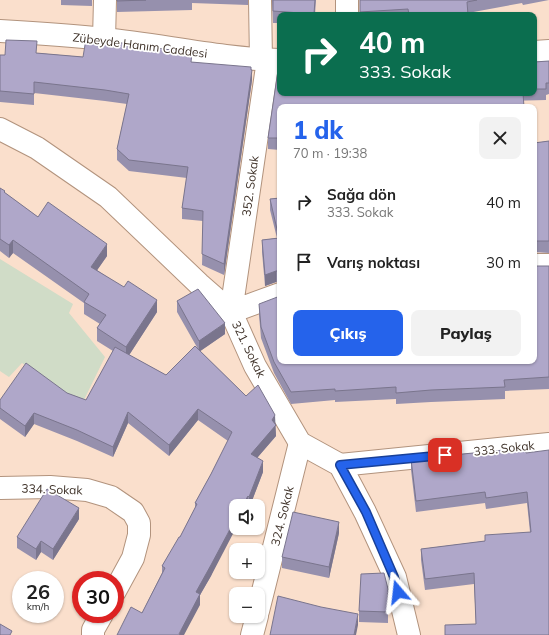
<!DOCTYPE html>
<html lang="tr">
<head>
<meta charset="utf-8">
<style>
	body { margin:0; font-family:Mulish,sans-serif; background:#f2f2f2; color:#222; height:100vh; display:flex; flex-direction:column; font-size:15px; white-space:nowrap }
	* { box-sizing:border-box; margin:0 }
	p { font-size:13px; color:#767676 }
	.icon { flex:none; width:22px; height:22px; fill:none; stroke:currentColor; stroke-width:2; stroke-linecap:round; stroke-linejoin:round }
	.map { position:relative; flex:1; overflow:hidden }
	.details { position:absolute; left:277px; top:104px; width:260px; height:260px; display:flex; flex-direction:column; background:#fff; border-radius:8px; box-shadow:0 1px 3px #0004 }
	.details>* { flex:none }
	.hud { position:absolute; left:277px; top:12px; width:260px; height:84px; border-radius:8px; box-shadow:0 1px 3px #0004; background:#0b6e4f; color:#fff; overflow:hidden }
	.buttons { position:absolute; left:229px; top:499px; display:grid; gap:8px }
	.buttons a { display:grid; place-items:center; width:36px; height:36px; border-radius:8px; background:#fff; box-shadow:0 1px 3px #0004; font-size:20px }
	.speed { position:absolute; left:12px; top:571px; display:flex; gap:8px; font-size:20px; font-weight:700; text-align:center }
	.speed>* { display:grid; place-content:center; width:52px; height:52px; border-radius:50%; background:#fff; box-shadow:0 1px 3px #0004; line-height:1 }
	.speed small { font-size:10px; font-weight:400 }
	.speed .limit { border:6px solid #d22; background:#fff; color:#111 }
	.pin { position:absolute; display:grid; place-items:center; width:34px; height:34px; color:#fff; margin:-17px; border-radius:8px; box-shadow:0 2px 6px #0006 }
	.me { position:absolute; width:44px; margin:-22px; rotate:343deg; stroke-linejoin:round; filter:drop-shadow(0 0 3px #0008) }
	.turn { display:flex; align-items:center; gap:14px; height:84px; padding:0 16px; font-size:18px }
	.turn .icon { width:52px; height:52px; stroke-width:2.5 }
	.turn b { display:block; font-size:28px; line-height:34px }
	.round { display:grid; place-items:center; flex:none; width:42px; height:42px; border-radius:8px; background:#f2f2f2 }
	.head { display:flex; align-items:center; justify-content:space-between; height:68px; padding:0 16px }
	h1 { font-size:24px; font-weight:800; line-height:30px; color:#2563eb }
	.cta { display:flex; gap:8px; margin-top:auto; padding:8px 16px }
	.cta a { flex:1; height:46px; border-radius:8px; background:#2563eb; color:#fff; font-size:16px; font-weight:800; line-height:46px; text-align:center }
	.cta a+a { background:#f2f2f2; color:#222 }
	ul { padding:0; list-style:none }
	li { display:flex; align-items:center; gap:12px; height:60px; padding:0 16px }
	li div { flex:1 }
	li b { display:block; font-size:15px }
	li em { font-style:normal }
	.map>svg:first-child { display:block }
</style>
</head>
<body>
<div class="map">
<svg width="549" height="635" viewBox="0 0 549 635">
	<rect width="100%" height="100%" fill="#fadfcc"/>
	<polygon fill="#d0dcc7" points="0,259 73,304 69,313 105,357 82,404 22,363 9,377 0,371"/>
	<g fill="none" stroke-linecap="round" stroke-linejoin="round">
		<g stroke="#b2937d" stroke-width="24">
			<g id="minor">
				<polyline points="260,0 261,60"/>
				<polyline points="347,0 347,15"/>
				<path d="M0,31C35,33 69,35 104,39C163,45 221,59 280,60"/>
				<polyline points="104,39 105,0"/>
				<polyline points="534,52 549,51"/>
				<polyline points="268,60 231,312 280,294"/>
				<polyline points="0,129 37,148 108,197 199,284 231,312 255,366 300,443 340,465 365,512 395,577 409,635"/>
				<polyline points="534,265 549,265"/>
				<polyline points="340,465 549,444"/>
				<polyline points="0,488 50,487 87,490 111,497 133,512 139,523 139,535 133,558 115,591"/>
				<polyline points="258,611 300,443"/>
				<polyline points="93,635 93,630 102,614"/>
				<polyline points="252,635 257,616"/>
			</g>
		</g>
		<use href="#minor" stroke="#fff" stroke-width="22"/>
	</g>
	<g fill="#9690ad">
		<polygon points="61,0 92,0 92,6 61,5"/>
		<polygon points="117,0 248,0 248,5 192,3 192,10 117,12"/>
		<polygon points="272,0 316,0 315,15 280,15 280,23 273,23"/>
		<polygon points="360,0 549,0 523,5 522,3 468,13 468,15 360,15"/>
		<polygon points="37,53 83,57 192,62 251,70 252,80 224,275 202,265 203,221 182,219 182,208 187,178 129,171 117,160 117,149 127,104 105,101 34,93 34,105 0,102 0,55 5,55"/>
		<polygon points="549,61 549,94 546,95 546,100 280,107 280,150 268,149 268,138 280,93 534,93 534,62"/>
		<polygon points="549,141 549,253 534,252 534,143"/>
		<polygon points="0,188 5,193 38,217 107,256 97,270 157,312 129,355 166,375 198,349 177,312 177,301 225,334 200,351 275,424 276,436 257,458 263,472 250,506 236,506 211,576 200,595 200,605 142,613 162,573 162,566 180,537 195,508 195,503 211,474 228,441 198,420 169,456 128,423 113,457 77,441 34,424 25,437 0,419 0,400 67,393 86,400 113,351 97,341 97,328 100,324 84,314 84,303 13,253 9,258 0,251"/>
		<polygon points="280,198 280,282 276,282 265,286 262,252 262,240 277,238 270,210 270,199"/>
		<polygon points="549,266 549,389 505,391 505,399 431,402 396,404 396,399 335,402 335,400 291,404 274,373 261,338 259,315 259,304 280,361"/>
		<polygon points="525,448 549,635 476,624 474,584 425,590 421,560 421,549 485,541 530,532 527,503 486,509 485,503 416,512 411,470 411,459"/>
		<polygon points="79,519 53,560 41,552 36,560 17,548 17,537"/>
		<polygon points="339,533 329,578 282,568 282,557"/>
		<polygon points="388,589 388,623 359,622 359,611"/>
	</g>
	<g fill="#7a758d">
		<polygon points="252,70 252,80 224,275 224,264"/>
		<polygon points="13,240 13,253 9,258 9,245"/>
		<polygon points="107,244 107,256 91,279 91,267"/>
		<polygon points="276,271 276,282 265,286 265,275"/>
		<polygon points="157,300 157,312 126,360 126,347"/>
		<polygon points="225,323 225,334 199,352 199,341"/>
		<polygon points="198,409 198,420 169,456 169,445"/>
		<polygon points="128,412 128,423 113,457 113,447"/>
		<polygon points="34,413 34,424 25,437 25,426"/>
		<polygon points="275,415 276,436 251,465 251,454"/>
		<polygon points="263,461 263,472 250,506 249,506 249,497"/>
		<polygon points="248,496 248,506 242,506"/>
		<polygon points="79,508 79,519 53,560 53,549"/>
		<polygon points="236,518 236,528 211,576 200,595 200,605 184,635 179,635 196,592"/>
		<polygon points="339,522 339,533 329,578 329,567"/>
		<polygon points="41,541 41,552 36,560 36,549"/>
		<polygon points="358,614 358,625 356,635 354,635"/>
	</g>
	<g fill="#afa7c9" stroke="#7a758d">
		<polygon points="117,0 146,0 117,1"/>
		<polygon points="273,0 315,0 314,14 273,11"/>
		<polygon points="360,0 477,0 467,2 468,15 409,15 408,9 360,12"/>
		<polygon points="86,39 122,43 192,53 191,62 251,67 251,70 252,70 224,264 202,254 203,211 182,208 188,167 129,160 117,149 129,94 105,90 34,82 34,94 0,91 0,55 5,55 6,40 37,41 36,53 83,57"/>
		<polygon points="549,61 549,83 546,83 546,89 534,89 534,62"/>
		<polygon points="278,70 280,70 280,93 523,93 524,107 280,107 280,138 268,138"/>
		<polygon points="549,141 549,241 534,241 534,143"/>
		<polygon points="0,188 5,191 4,192 38,217 48,202 107,244 91,267 124,287 128,281 157,300 126,347 97,328 106,315 84,302 89,294 13,240 9,245 0,239"/>
		<polygon points="280,198 280,271 276,271 265,275 262,240 279,238 270,199"/>
		<polygon points="534,266 549,266 549,377 504,380 505,387 431,390 396,393 396,387 335,391 335,389 291,392 274,362 261,327 259,304 280,296 280,361 534,361"/>
		<polygon points="198,289 225,323 199,341 177,301"/>
		<polygon points="195,346 246,396 258,385 275,415 272,420 276,425 251,454 263,461 249,497 248,496 242,506 236,506 236,518 211,565 196,592 200,594 179,634 181,635 117,635 131,607 142,613 165,568 162,566 179,537 180,537 197,504 195,503 211,474 232,432 198,409 169,445 128,412 113,447 77,430 34,413 25,426 0,408 0,400 26,363 67,393 86,400 115,347 166,375"/>
		<polygon points="525,448 526,453 549,450 549,635 445,635 445,625 476,624 474,573 425,579 421,549 485,541 485,535 531,532 527,492 486,498 485,492 416,501 411,459"/>
		<polygon points="47,489 79,508 53,549 41,541 36,549 17,537"/>
		<polygon points="293,512 339,522 329,567 282,557"/>
		<polygon points="384,573 388,589 388,612 359,611 361,574"/>
		<polygon points="278,596 321,607 358,614 354,635 270,635"/>
		<polygon points="0,624 12,631 10,635 0,635"/>
	</g>
	<g fill="none" stroke-linecap="round" stroke-linejoin="round">
		<g stroke="#184099" stroke-width="10">
			<polyline id="route" points="398,592 394,577 366,512 340,465 445,455"/>
		</g>
		<use href="#route" stroke="#2563eb" stroke-width="7"/>
	</g>
	<g text-anchor="middle" dominant-baseline="central" stroke-width="3.5" stroke-linejoin="round" paint-order="stroke">
		<g font-size="12" fill="#3d3027" stroke="#fff">
			<text transform="translate(140 45) rotate(7)">Zübeyde Hanım Caddesi</text>
			<text transform="translate(250 186) rotate(-82)">352. Sokak</text>
			<text transform="translate(249 349) rotate(64)">321. Sokak</text>
			<text transform="translate(504 448) rotate(-6)">333. Sokak</text>
			<text transform="translate(52 489) rotate(2)">334. Sokak</text>
			<text transform="translate(282 516) rotate(-76)">324. Sokak</text>
		</g>
	</g>
</svg>
<div class="buttons">
<a><svg class="icon" aria-label="sound" viewBox="0 0 24 24"><path d="M4 9h4l5-4v14l-5-4H4zM17 9q2 3 0 6"/></svg></a>
<a>+</a>
<a>−</a>
</div>
<div class="speed"><div>26<small>km/h</small></div><div class="limit">30</div></div>
<div class="pin" style="left:445px;top:455px;background:#d93025"><svg class="icon" aria-label="arrive" viewBox="0 0 24 24"><path d="M6 21V4h12l-3 4 3 4H6"/></svg></div>
<svg class="me" style="left:398px;top:592px" viewBox="-20 -20 40 40"><path d="M0-17L14 15 0 8-14 15z" fill="#2563eb" stroke="#fff" stroke-width="4"/></svg>
<div class="hud">
<div class="turn"><svg class="icon" aria-label="right" viewBox="0 0 24 24"><path d="M7 20v-9h11M14 6l5 5-5 5"/></svg><div><b>40 m</b>333. Sokak</div></div>
</div>
<section class="details">
<div class="head"><div><h1>1 dk</h1><p>70 m · 19:38</p></div><a class="round"><svg class="icon" aria-label="close" viewBox="0 0 24 24"><path d="M6 6l12 12M18 6L6 18"/></svg></a></div>
<ul>
<li><svg class="icon" aria-label="right" viewBox="0 0 24 24"><path d="M7 20v-9h11M14 6l5 5-5 5"/></svg><div><b>Sağa dön</b><p>333. Sokak</p></div><em>40 m</em></li>
<li><svg class="icon" aria-label="arrive" viewBox="0 0 24 24"><path d="M6 21V4h12l-3 4 3 4H6"/></svg><div><b>Varış noktası</b></div><em>30 m</em></li>
</ul>
<div class="cta"><a>Çıkış</a><a>Paylaş</a></div>
</section>
</div>
</body>
</html>
